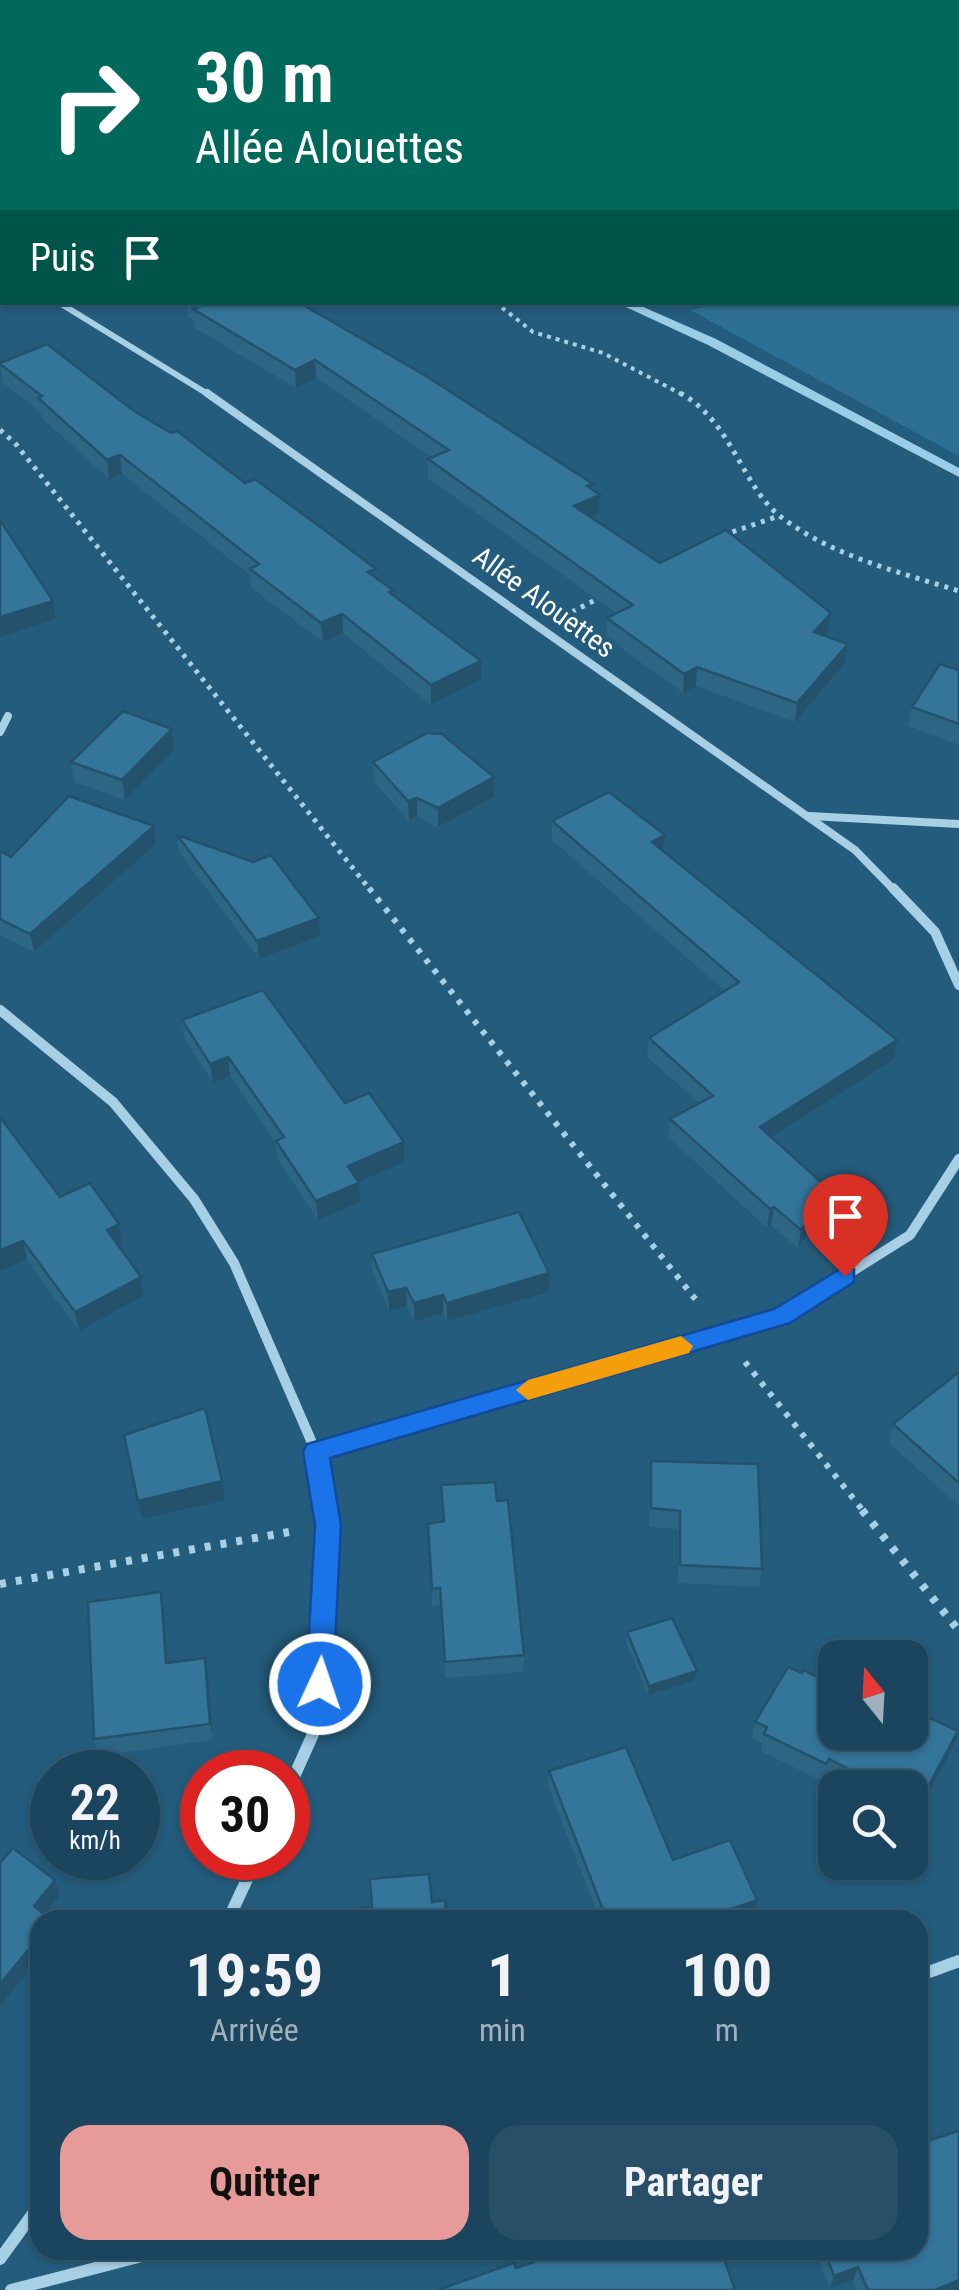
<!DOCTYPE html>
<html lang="fr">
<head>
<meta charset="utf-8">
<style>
	body { margin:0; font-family:"Roboto Condensed",sans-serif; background:#284f67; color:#f1f3f6; height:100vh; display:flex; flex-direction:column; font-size:38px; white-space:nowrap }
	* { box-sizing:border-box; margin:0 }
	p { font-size:32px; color:#a0b1bc }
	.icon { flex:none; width:55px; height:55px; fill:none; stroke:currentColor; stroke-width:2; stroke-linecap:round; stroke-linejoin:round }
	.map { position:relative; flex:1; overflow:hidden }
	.details { position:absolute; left:30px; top:1910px; width:898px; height:350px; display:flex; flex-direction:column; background:#1b455e; border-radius:30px; box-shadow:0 2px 8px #0004,0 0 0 2px #395d73 }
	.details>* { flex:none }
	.banner { position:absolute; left:0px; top:0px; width:960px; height:305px; box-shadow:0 2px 8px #0004,0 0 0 2px #395d73; background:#00695c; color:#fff; overflow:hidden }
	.needle { width:65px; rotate:342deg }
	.fabs { position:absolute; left:818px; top:1640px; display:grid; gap:20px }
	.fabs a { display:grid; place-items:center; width:110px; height:110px; border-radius:20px; background:#1b455e; box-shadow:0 2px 8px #0004,0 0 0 2px #395d73; font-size:50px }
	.speed { position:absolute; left:30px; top:1750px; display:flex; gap:20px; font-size:50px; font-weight:700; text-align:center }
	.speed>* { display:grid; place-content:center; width:130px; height:130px; border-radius:50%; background:#1b455e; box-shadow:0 2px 8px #0004,0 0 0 2px #395d73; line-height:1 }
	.speed small { font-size:25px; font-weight:400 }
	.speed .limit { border:15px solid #d22; background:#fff; color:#111 }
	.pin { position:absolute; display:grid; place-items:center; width:85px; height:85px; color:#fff; margin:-102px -42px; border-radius:50% 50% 50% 0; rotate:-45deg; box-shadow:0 0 10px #0007 }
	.pin .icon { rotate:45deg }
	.me { position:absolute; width:110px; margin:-55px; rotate:3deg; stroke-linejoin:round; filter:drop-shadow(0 0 8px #0008) }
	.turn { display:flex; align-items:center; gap:35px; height:210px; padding:0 30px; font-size:45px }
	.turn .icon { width:130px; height:130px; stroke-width:2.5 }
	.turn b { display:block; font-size:70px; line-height:85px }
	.then { display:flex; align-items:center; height:95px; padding:0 30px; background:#0003; gap:20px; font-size:38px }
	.eta { display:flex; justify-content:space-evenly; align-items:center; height:170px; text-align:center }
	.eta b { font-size:60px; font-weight:700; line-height:70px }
	.button { display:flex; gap:20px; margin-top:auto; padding:20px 30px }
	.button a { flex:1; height:115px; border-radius:30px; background:#e69b98; color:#111; font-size:40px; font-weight:700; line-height:115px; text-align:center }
	.button a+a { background:#284f67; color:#f1f3f6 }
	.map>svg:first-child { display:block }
</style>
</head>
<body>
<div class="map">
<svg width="959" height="2290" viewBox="0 0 959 2290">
	<rect width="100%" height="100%" fill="#245c7d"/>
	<polygon fill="#2e7095" points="959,248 959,456 690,310 723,302 958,302"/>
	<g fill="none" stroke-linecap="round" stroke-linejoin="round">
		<g fill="#9ccde6" fill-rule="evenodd">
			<polygon points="0,27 2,28 2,34 0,34"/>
			<polygon points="615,302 632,302 716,339 959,468 959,477 708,345"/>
		</g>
		<g stroke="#a8d0e5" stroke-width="4" stroke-dasharray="4 5" stroke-linecap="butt">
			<polyline points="777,0 784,2"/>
			<polyline points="495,302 533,332 603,353 685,396"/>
		</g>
		<g stroke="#a8d0e5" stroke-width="5" stroke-dasharray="4 6" stroke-linecap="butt">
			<path d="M680,393C732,421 742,487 781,517C832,556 899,572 959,591"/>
			<polyline points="0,430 15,443 371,891"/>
			<polyline points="723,535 779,516"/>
			<polyline points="572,612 601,597"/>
		</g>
		<g stroke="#a8d0e5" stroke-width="6" stroke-dasharray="5 8" stroke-linecap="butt">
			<polyline points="369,888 700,1305"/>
			<polyline points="745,1362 864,1512"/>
		</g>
		<g stroke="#a8d0e5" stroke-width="8" stroke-dasharray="6 10" stroke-linecap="butt">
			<polyline points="862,1510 959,1631"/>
			<polyline points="0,1584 289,1532"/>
		</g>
		<polyline stroke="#a8d0e5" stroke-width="6" points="58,302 211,396"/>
		<g stroke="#a8d0e5" stroke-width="8">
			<polyline points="207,393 855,850 895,891"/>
			<polyline points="0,732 8,716"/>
			<polyline points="810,816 959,824"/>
		</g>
		<g stroke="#a8d0e5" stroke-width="10">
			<polyline points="893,888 935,932 959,985"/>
			<polyline points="0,1010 113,1102 194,1199 234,1263 316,1452 326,1512"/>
			<polyline points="316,1452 781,1316 910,1235 959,1159"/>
		</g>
		<g stroke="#a8d0e5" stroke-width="12">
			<polyline points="288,1790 318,1723 325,1510"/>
			<polyline points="228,1920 257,1858"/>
			<polyline points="918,1976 959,1961"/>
			<polyline points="0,2259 40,2204"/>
			<polyline points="11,2290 165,2250"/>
		</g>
	</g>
	<g fill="#2d6584">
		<polygon points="0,136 2,138 2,220 0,219"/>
		<polygon points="187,302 298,302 593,484 593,490 600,495 599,514 590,518 660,563 828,632 825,636 848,644 845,663 795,722 696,686 683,693 606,637 607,618 616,613 428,478 428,459 432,457 316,378 296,388 195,328 195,321 188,317"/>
		<polygon points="0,363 134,411 245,483 393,590 393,595 481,680 431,705 343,633 323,642 251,588 250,575 122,474 109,479 41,417 41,412 2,382"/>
		<polygon points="959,670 959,745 908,726 912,707"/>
		<polygon points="172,729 175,749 125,800 74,782 71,762"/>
		<polygon points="373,762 494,777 494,797 438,827 417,817 409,821 374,782"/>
		<polygon points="552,821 665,835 663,851 894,1059 772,1137 827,1208 798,1248 771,1225 767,1228 668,1137 670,1119 699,1103 647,1057 649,1038 725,991 552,840"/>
		<polygon points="177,835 320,936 259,959 179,852"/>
		<polygon points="156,844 34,952 0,935 0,851 11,857"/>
		<polygon points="182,1020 345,1103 404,1142 404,1162 358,1182 360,1202 318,1220 278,1160 276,1143 230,1076 213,1083 185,1040"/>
		<polygon points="0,1117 60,1197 122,1243 118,1245 141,1277 144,1296 79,1331 27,1260 0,1271"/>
		<polygon points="372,1254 549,1273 549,1292 447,1321 443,1313 414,1322 407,1306 389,1311 373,1273"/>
		<polygon points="959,1372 959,1506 889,1443 893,1424"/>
		<polygon points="651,1461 762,1569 759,1587 678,1583 678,1529 649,1527"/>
		<polygon points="441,1485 497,1501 524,1655 523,1672 445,1678 440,1605 432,1606 428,1524 443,1521"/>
		<polygon points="161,1592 164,1609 168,1663 205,1658 208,1675 213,1740 98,1756 94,1739"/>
		<polygon points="627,1632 697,1671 695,1680 648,1695 626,1642"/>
		<polygon points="755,1722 953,1748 913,1821 910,1819 910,1788 848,1788 825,1776 822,1781 761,1751 762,1743 752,1739"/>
		<polygon points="549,1771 673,1860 754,1914 737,1920 600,1920 548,1786"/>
		<polygon points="814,2250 918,2250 959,2290 857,2290 853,2280 830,2288"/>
	</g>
	<g fill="#24526c">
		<polygon points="315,360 316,378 296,388 295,370"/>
		<polygon points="120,455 122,474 109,479 107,460"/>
		<polygon points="593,484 592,498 600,495 599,514 573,526 574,506 587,486"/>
		<polygon points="53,601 56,619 0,637 0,617"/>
		<polygon points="831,613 828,632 812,651 814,632"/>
		<polygon points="342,614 343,633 323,642 321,623"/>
		<polygon points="848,644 845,663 795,722 797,703"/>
		<polygon points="481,661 481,680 431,705 431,685"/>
		<polygon points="697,667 696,686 683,693 684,674"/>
		<polygon points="172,729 175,749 125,800 122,780"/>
		<polygon points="494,777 494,797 438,827 438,808"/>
		<polygon points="417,798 417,817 409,821 408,801"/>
		<polygon points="154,826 156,844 34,952 30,934"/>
		<polygon points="665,835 663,854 652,842"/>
		<polygon points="319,918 320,936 259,959 257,941"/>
		<polygon points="897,1040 894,1059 758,1146 760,1127"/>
		<polygon points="228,1057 230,1076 213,1083 210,1064"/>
		<polygon points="404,1142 404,1162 349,1186 348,1166"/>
		<polygon points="359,1183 360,1202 318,1220 316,1201"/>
		<polygon points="830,1190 827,1208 798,1248 801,1230"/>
		<polygon points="774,1207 771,1225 767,1228 770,1209"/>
		<polygon points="119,1224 122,1243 110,1249 107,1230"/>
		<polygon points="23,1241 27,1260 0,1271 0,1250"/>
		<polygon points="549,1273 549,1292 447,1321 447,1303"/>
		<polygon points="141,1277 144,1296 79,1331 75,1312"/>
		<polygon points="406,1288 407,1306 389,1311 388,1292"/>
		<polygon points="443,1295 443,1313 414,1322 414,1303"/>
		<polygon points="222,1481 225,1500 142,1519 138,1501"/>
		<polygon points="161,1592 164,1609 169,1680 166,1663"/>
		<polygon points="205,1658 208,1675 213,1740 210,1724"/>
		<polygon points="697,1671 695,1680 648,1695 649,1686"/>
		<polygon points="958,1731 953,1748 913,1821 918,1805"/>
		<polygon points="55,1880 60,1895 39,1921 34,1906"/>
		<polygon points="757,1900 754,1914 737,1920 701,1920"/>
		<polygon points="40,1936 40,1958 0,2006 0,1984"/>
		<polygon points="858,2267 853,2280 830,2288 834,2276"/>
		<polygon points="959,2280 959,2290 935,2290"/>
	</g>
	<g fill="#34759a" stroke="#24526c" stroke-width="2.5">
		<polygon points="0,136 2,138 2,204 0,202"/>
		<polygon points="192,302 298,302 426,376 593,484 587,486 600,495 574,506 660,563 726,530 831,613 814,632 848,644 797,703 697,667 684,674 607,618 633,605 428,459 449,450 315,360 295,370 193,309 199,307"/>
		<polygon points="47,344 134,411 171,433 177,431 245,483 255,479 319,526 376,569 368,572 393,590 389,592 481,661 431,685 342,614 321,623 250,569 259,564 120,455 107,460 38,398 42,396 0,364 0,363"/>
		<polygon points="0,520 53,601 0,617"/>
		<polygon points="940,664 959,670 959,724 912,707"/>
		<polygon points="123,711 172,729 122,780 71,762"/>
		<polygon points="427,733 442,734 494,777 438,808 417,798 408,801 373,762"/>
		<polygon points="609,792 665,835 652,842 897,1040 760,1127 830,1190 801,1230 774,1207 770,1209 670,1119 713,1096 649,1038 739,982 552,821"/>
		<polygon points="69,796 154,826 30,934 0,919 0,851 11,857"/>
		<polygon points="177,835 253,862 271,855 319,918 257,941"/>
		<polygon points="263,990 345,1103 369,1093 404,1142 348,1166 359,1183 316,1201 276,1141 284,1137 228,1057 210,1064 182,1020"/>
		<polygon points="0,1117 60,1197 90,1183 119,1224 107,1230 141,1277 75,1312 23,1241 0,1250"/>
		<polygon points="519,1212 549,1273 447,1303 443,1295 414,1303 406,1288 388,1292 372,1254"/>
		<polygon points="959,1372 959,1483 893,1424"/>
		<polygon points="205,1408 222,1481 138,1501 124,1435"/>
		<polygon points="651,1461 758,1464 762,1569 680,1565 680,1511 651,1508"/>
		<polygon points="495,1482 497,1501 508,1500 524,1655 445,1662 440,1588 432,1589 428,1524 444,1521 441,1485"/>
		<polygon points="161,1592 166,1663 205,1658 210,1724 94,1739 88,1602"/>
		<polygon points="672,1618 697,1671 649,1686 627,1632"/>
		<polygon points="788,1667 802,1673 803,1670 835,1685 835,1732 910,1732 911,1709 958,1731 918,1805 910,1800 910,1788 885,1788 829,1759 826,1764 764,1734 767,1727 755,1722"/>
		<polygon points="626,1747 673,1860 730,1840 757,1900 701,1920 607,1920 549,1771"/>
		<polygon points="13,1848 55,1880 34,1906 51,1920 40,1920 40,1936 0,1984 0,1863"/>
		<polygon points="429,1874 432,1902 445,1900 447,1920 361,1920 360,1908 372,1907 370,1879"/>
		<polygon points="924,2129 928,2141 958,2131 959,2133 959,2280 935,2290 868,2290 858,2267 834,2276 824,2250 918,2250 918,2132"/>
		<polygon points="571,2250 721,2250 735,2290 438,2290 514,2263 516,2268"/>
	</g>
	<polygon fill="#1a73e8" stroke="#114b97" stroke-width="2.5" points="845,1266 854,1269 854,1282 790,1323 330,1458 341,1525 333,1684 329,1692 320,1696 310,1692 306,1684 315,1525 303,1452 307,1444 774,1309"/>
	<polygon fill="#f59e0b" points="681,1336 693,1346 689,1353 528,1400 516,1390 528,1380"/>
	<g text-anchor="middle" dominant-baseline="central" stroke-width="10" stroke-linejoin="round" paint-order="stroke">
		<g font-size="28" fill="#fff" stroke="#245c7d">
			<text transform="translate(544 602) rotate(36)">Allée Alouettes</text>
		</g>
	</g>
</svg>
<div class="fabs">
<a><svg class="needle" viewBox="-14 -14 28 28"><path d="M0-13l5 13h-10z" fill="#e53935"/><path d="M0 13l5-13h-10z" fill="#a0b1bc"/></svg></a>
<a><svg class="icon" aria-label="search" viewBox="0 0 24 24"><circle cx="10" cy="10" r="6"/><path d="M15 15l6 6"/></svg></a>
</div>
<div class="speed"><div>22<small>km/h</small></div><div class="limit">30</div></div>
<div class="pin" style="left:845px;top:1276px;background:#d93025"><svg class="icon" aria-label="arrive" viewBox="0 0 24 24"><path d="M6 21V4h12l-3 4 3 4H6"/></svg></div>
<svg class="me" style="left:320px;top:1684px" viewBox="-20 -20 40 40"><circle r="17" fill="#1a73e8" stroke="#fff" stroke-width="3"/><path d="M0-11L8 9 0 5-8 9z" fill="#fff"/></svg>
<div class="banner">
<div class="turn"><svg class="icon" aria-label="right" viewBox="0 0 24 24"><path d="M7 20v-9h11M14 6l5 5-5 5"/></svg><div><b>30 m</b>Allée Alouettes</div></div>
<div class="then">Puis<svg class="icon" aria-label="arrive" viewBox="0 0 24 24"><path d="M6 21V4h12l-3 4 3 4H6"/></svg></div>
</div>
<section class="details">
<div class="eta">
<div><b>19:59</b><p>Arrivée</p></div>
<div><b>1</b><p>min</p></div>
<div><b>100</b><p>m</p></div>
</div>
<div class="button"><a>Quitter</a><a>Partager</a></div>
</section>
</div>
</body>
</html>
